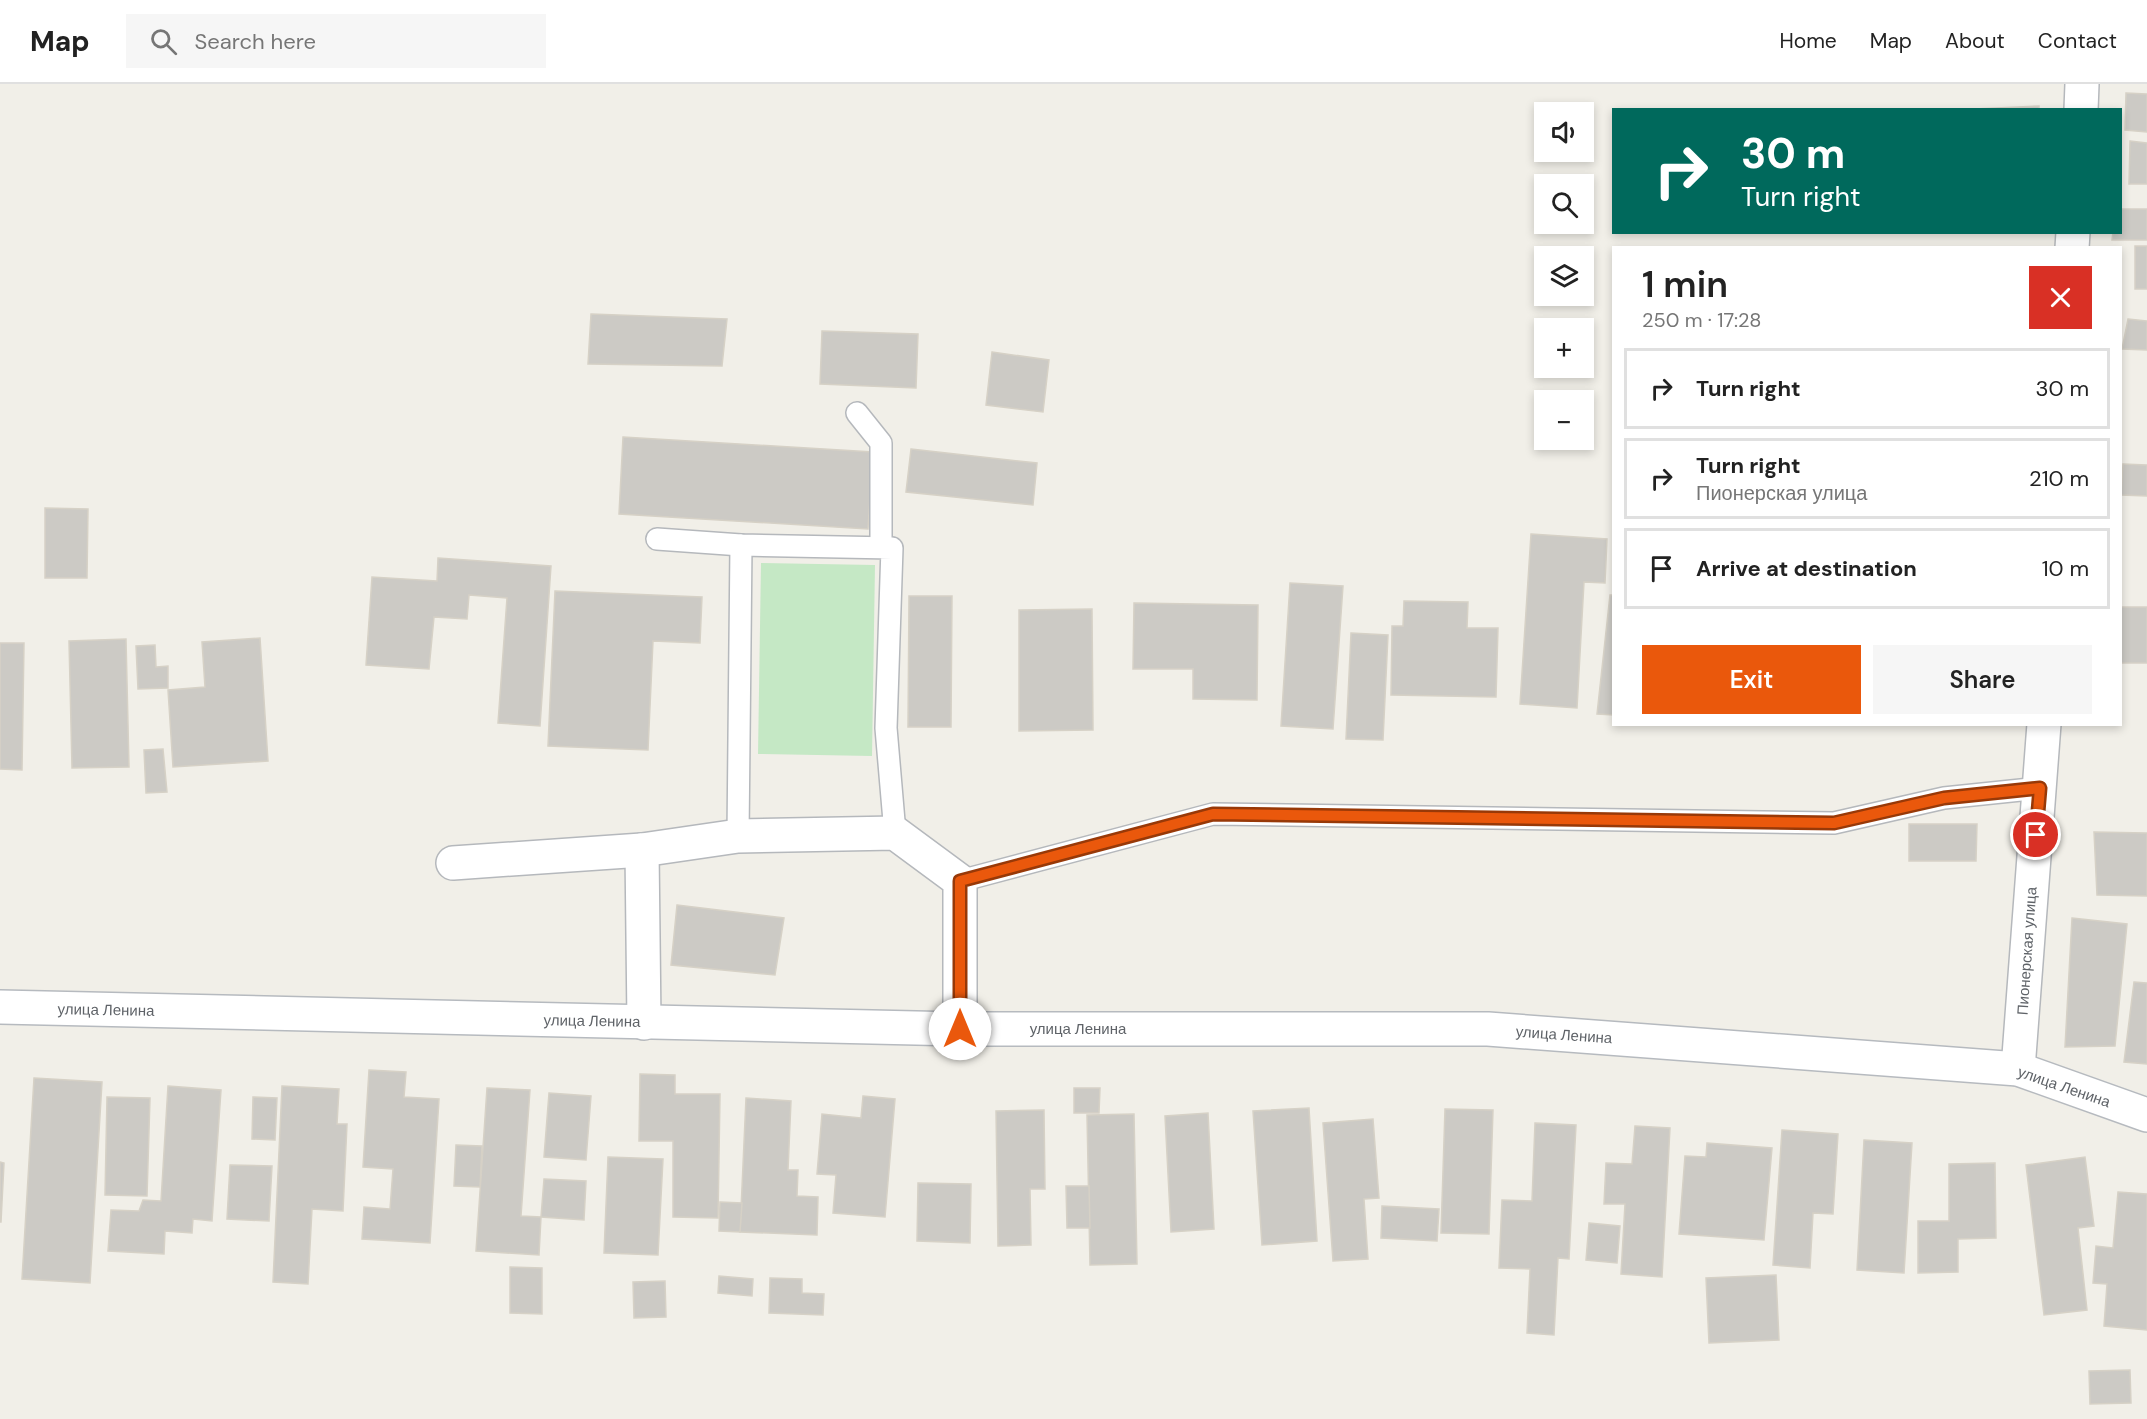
<!DOCTYPE html>
<html lang="en">
<head>
<meta charset="utf-8">
<style>
	body { margin:0; font-family:"DM Sans",sans-serif; background:#f6f6f6; color:#222; height:100vh; display:flex; flex-direction:column; font-size:22px; white-space:nowrap }
	* { box-sizing:border-box; margin:0 }
	p { font-size:20px; color:#767676 }
	.icon { flex:none; width:33px; height:33px; fill:none; stroke:currentColor; stroke-width:2; stroke-linecap:round; stroke-linejoin:round }
	.map { position:relative; flex:1; overflow:hidden }
	.side { position:absolute; left:1612px; top:162px; width:510px; height:480px; display:flex; flex-direction:column; background:#fff; border-radius:0px; box-shadow:0 3px 9px #0003 }
	.side>* { flex:none }
	.hud { position:absolute; left:1612px; top:24px; width:510px; height:126px; border-radius:0px; box-shadow:0 3px 9px #0003; background:#00695c; color:#fff; overflow:hidden }
	.controls { position:absolute; left:1534px; top:18px; display:grid; gap:12px }
	.controls a { display:grid; place-items:center; width:60px; height:60px; border-radius:0px; background:#fff; box-shadow:0 3px 9px #0003; font-size:30px }
	.pin { position:absolute; display:grid; place-items:center; width:51px; height:51px; color:#fff; margin:-26px; border:3px solid #fff; border-radius:50%; box-shadow:0 2px 6px #0007 }
	.me { position:absolute; width:66px; margin:-33px; rotate:0deg; stroke-linejoin:round; filter:drop-shadow(0 0 4px #0008) }
	.turn { display:flex; align-items:center; gap:21px; height:126px; padding:0 30px; font-size:27px }
	.turn .icon { width:78px; height:78px; stroke-width:2.5 }
	.turn b { display:block; font-size:42px; line-height:51px }
	.round { display:grid; place-items:center; flex:none; width:63px; height:63px; border-radius:0px; background:#f6f6f6 }
	.overview { display:flex; align-items:center; justify-content:space-between; height:102px; padding:0 30px }
	h1 { font-size:36px; font-weight:600; line-height:45px }
	.button { display:flex; gap:12px; margin-top:auto; padding:12px 30px }
	.button a { flex:1; height:69px; border-radius:0px; background:#ea580c; color:#fff; font-size:24px; font-weight:600; line-height:69px; text-align:center }
	.button a+a { background:#f6f6f6; color:#222 }
	ul { padding:0; list-style:none }
	li { display:flex; align-items:center; gap:18px; height:81px; margin:0 12px 9px; padding:0 18px; border:3px solid #e0e0e0; border-radius:0px }
	li div { flex:1 }
	li b { display:block; font-size:22px }
	li em { font-style:normal }
	header { display:flex; align-items:center; gap:36px; box-sizing:border-box; height:84px; padding:0 30px; background:#fff; border-bottom:2px solid #e0e0e0 }
	header strong { font-size:28px }
	nav { display:flex; gap:33px; margin-inline-start:auto; font-size:21px }
	.search { width:420px; height:54px; background:#f6f6f6; display:flex; align-items:center; gap:15px; box-sizing:border-box; padding:0 21px; border-radius:0px; color:#767676; font-size:22px }
	.map>svg:first-child { display:block }
</style>
</head>
<body>
<header>
<strong>Map</strong>
<div class="search"><svg class="icon" aria-label="search" viewBox="0 0 24 24"><circle cx="10" cy="10" r="6"/><path d="M15 15l6 6"/></svg>Search here</div>
<nav><a>Home</a><a>Map</a><a>About</a><a>Contact</a></nav>
</header>
<div class="map">
<svg width="2147" height="1335" viewBox="0 0 2147 1335">
	<rect width="100%" height="100%" fill="#f1efe8"/>
	<polygon fill="#c5e8c5" points="761,479 875,481 872,672 758,670"/>
	<g fill="#cccac5" stroke="#d6d1c6" stroke-width="1.5">
		<polygon points="2126,9 2147,10 2147,48 2125,46"/>
		<polygon points="2039,22 2039,26 1953,26"/>
		<polygon points="2130,57 2147,59 2147,100 2129,100"/>
		<polygon points="2121,125 2147,125 2147,156 2112,156 2113,148 2121,148"/>
		<rect x="2135" y="162" width="12" height="43"/>
		<polygon points="591,230 727,235 722,282 588,280"/>
		<polygon points="2128,235 2147,237 2147,266 2122,265"/>
		<polygon points="822,247 918,250 916,304 820,300"/>
		<polygon points="992,268 1049,276 1043,328 986,321"/>
		<polygon points="623,353 873,368 868,445 619,430"/>
		<polygon points="911,365 1037,379 1033,421 906,408"/>
		<polygon points="2123,380 2147,381 2147,412 2121,411"/>
		<polygon points="45,424 88,425 87,494 45,494"/>
		<polygon points="1531,450 1607,455 1605,499 1584,498 1577,624 1520,620"/>
		<polygon points="438,474 551,482 540,642 498,639 507,514 469,511 467,535 434,533 429,585 366,581 372,493 437,497"/>
		<polygon points="1290,499 1343,502 1333,645 1281,642"/>
		<polygon points="555,507 702,513 700,559 653,557 648,666 548,662"/>
		<polygon points="1610,511 1614,511 1614,631 1597,630"/>
		<polygon points="909,512 952,512 951,643 908,643"/>
		<polygon points="1404,517 1468,518 1467,544 1498,544 1496,613 1391,611 1392,542 1403,542"/>
		<polygon points="1134,519 1258,521 1257,616 1193,615 1193,585 1133,585"/>
		<rect x="2121" y="523" width="26" height="56"/>
		<polygon points="1092,525 1093,646 1019,647 1019,526"/>
		<polygon points="1351,549 1388,551 1383,656 1346,655"/>
		<polygon points="260,554 268,677 173,683 168,606 205,603 202,558"/>
		<polygon points="126,555 129,683 72,684 69,557"/>
		<polygon points="0,559 24,559 22,686 0,685"/>
		<polygon points="155,561 156,583 168,582 168,604 138,605 136,562"/>
		<polygon points="163,665 167,708 146,709 144,666"/>
		<polygon points="1909,740 1977,740 1976,777 1909,777"/>
		<polygon points="2094,748 2147,749 2147,812 2097,811"/>
		<polygon points="677,821 784,834 775,891 671,881"/>
		<polygon points="2072,834 2127,840 2115,962 2065,963"/>
		<polygon points="2134,898 2147,899 2147,980 2124,978"/>
		<polygon points="369,986 406,988 404,1013 439,1015 430,1159 362,1155 364,1123 390,1125 393,1085 363,1083"/>
		<polygon points="640,990 675,991 675,1010 720,1010 718,1134 673,1133 673,1057 639,1057"/>
		<polygon points="34,994 102,998 90,1199 22,1195"/>
		<polygon points="168,1002 221,1006 212,1137 193,1135 192,1149 165,1147 164,1170 108,1167 111,1126 139,1127 143,1116 161,1117"/>
		<polygon points="282,1002 339,1005 337,1040 347,1040 343,1127 312,1125 308,1200 273,1198"/>
		<polygon points="487,1004 530,1006 521,1132 541,1133 539,1171 476,1167"/>
		<polygon points="1074,1004 1100,1004 1099,1029 1074,1029"/>
		<polygon points="549,1009 591,1012 586,1076 544,1073"/>
		<polygon points="863,1012 895,1015 885,1133 833,1129 836,1091 817,1090 822,1030 861,1034"/>
		<polygon points="107,1013 150,1014 147,1112 105,1111"/>
		<polygon points="253,1013 277,1014 275,1056 252,1055"/>
		<polygon points="746,1014 791,1017 788,1086 798,1086 797,1112 818,1113 817,1151 740,1148"/>
		<polygon points="1309,1024 1317,1157 1262,1161 1253,1027"/>
		<polygon points="1445,1025 1493,1026 1489,1150 1441,1149"/>
		<polygon points="1044,1026 1045,1105 1030,1105 1031,1161 998,1162 996,1027"/>
		<polygon points="1208,1029 1214,1145 1171,1148 1165,1032"/>
		<polygon points="1134,1030 1137,1180 1090,1181 1087,1031"/>
		<polygon points="1373,1035 1379,1114 1364,1115 1368,1175 1333,1177 1323,1039"/>
		<polygon points="1535,1039 1576,1041 1569,1175 1558,1174 1554,1251 1527,1249 1530,1185 1499,1184 1502,1116 1532,1117"/>
		<polygon points="1635,1042 1670,1044 1662,1193 1621,1190 1625,1120 1604,1120 1606,1079 1632,1080"/>
		<polygon points="1782,1046 1838,1050 1833,1130 1813,1129 1810,1184 1773,1181"/>
		<polygon points="1864,1056 1912,1059 1904,1189 1857,1186"/>
		<polygon points="1707,1059 1772,1064 1764,1156 1679,1150 1685,1072 1706,1073"/>
		<polygon points="456,1061 482,1062 480,1103 454,1102"/>
		<polygon points="608,1073 663,1075 658,1171 604,1169"/>
		<polygon points="2085,1073 2094,1142 2078,1144 2087,1226 2044,1231 2026,1081"/>
		<polygon points="0,1078 4,1079 1,1138 0,1138"/>
		<polygon points="1995,1079 1996,1154 1958,1155 1958,1188 1918,1189 1918,1137 1949,1137 1949,1080"/>
		<polygon points="230,1081 272,1082 269,1137 227,1135"/>
		<polygon points="544,1095 586,1097 584,1136 541,1133"/>
		<polygon points="918,1099 971,1100 970,1159 917,1157"/>
		<polygon points="1066,1102 1089,1102 1090,1144 1067,1144"/>
		<polygon points="2118,1108 2147,1110 2147,1246 2104,1242 2107,1200 2093,1199 2096,1162 2113,1164"/>
		<polygon points="720,1118 742,1119 740,1148 719,1147"/>
		<polygon points="1382,1122 1439,1125 1437,1157 1381,1154"/>
		<polygon points="1589,1139 1620,1142 1617,1179 1586,1176"/>
		<polygon points="510,1183 542,1184 542,1230 510,1229"/>
		<polygon points="1776,1191 1779,1256 1709,1259 1706,1194"/>
		<polygon points="719,1192 753,1195 752,1212 718,1209"/>
		<polygon points="770,1194 802,1195 802,1209 824,1210 823,1231 769,1229"/>
		<polygon points="665,1197 666,1233 634,1234 633,1198"/>
		<polygon points="2130,1286 2131,1319 2090,1320 2089,1287"/>
	</g>
	<g fill="none" stroke-linecap="round" stroke-linejoin="round">
		<g stroke="#b5b8bc" stroke-width="24">
			<g id="lane">
				<polyline points="857,329 881,359 881,462"/>
				<polyline points="657,455 741,461 892,464 886,644 895,749"/>
				<polyline points="738,752 741,461"/>
				<polyline points="960,797 1213,730 1834,739 1944,714 2040,704"/>
			</g>
		</g>
		<g stroke="#b5b8bc" stroke-width="36">
			<g id="street">
				<polyline points="2081,26 2082,0"/>
				<polyline points="2072,164 2073,148"/>
				<polyline points="642,766 644,939"/>
				<polyline points="453,779 642,766 738,752 895,749 960,797 960,945"/>
				<polyline points="2018,985 2044,640"/>
			</g>
		</g>
		<g stroke="#b6babf" stroke-width="36">
			<polyline id="secondary" points="0,923 960,945 1488,945 2018,985 2147,1031"/>
		</g>
		<use href="#lane" stroke="#fff" stroke-width="21"/>
		<use href="#street" stroke="#fff" stroke-width="33"/>
		<use href="#secondary" stroke="#fff" stroke-width="33"/>
	</g>
	<g fill="none" stroke-linecap="round" stroke-linejoin="round">
		<g stroke="#983908" stroke-width="15">
			<polyline id="route" points="960,945 960,797 1213,730 1834,739 1944,714 2040,704 2036,751"/>
		</g>
		<use href="#route" stroke="#ea580c" stroke-width="10"/>
	</g>
	<g text-anchor="middle" dominant-baseline="central" stroke-width="5" stroke-linejoin="round" paint-order="stroke">
		<g font-size="15" fill="#5f6368" stroke="#fff">
			<text transform="translate(2027 867) rotate(-86)">Пионерская улица</text>
			<text transform="translate(106 926) rotate(1)">улица Ленина</text>
			<text transform="translate(592 937) rotate(1)">улица Ленина</text>
			<text x="1078" y="945">улица Ленина</text>
			<text transform="translate(1564 951) rotate(4)">улица Ленина</text>
			<text transform="translate(2064 1003) rotate(19)">улица Ленина</text>
		</g>
	</g>
</svg>
<div class="controls">
<a><svg class="icon" aria-label="sound" viewBox="0 0 24 24"><path d="M4 9h4l5-4v14l-5-4H4zM17 9q2 3 0 6"/></svg></a>
<a><svg class="icon" aria-label="search" viewBox="0 0 24 24"><circle cx="10" cy="10" r="6"/><path d="M15 15l6 6"/></svg></a>
<a><svg class="icon" aria-label="layers" viewBox="0 0 24 24"><path d="M12 4l9 5-9 5-9-5zM3 14l9 5 9-5"/></svg></a>
<a>+</a>
<a>−</a>
</div>
<div class="pin" style="left:2036px;top:751px;background:#d93025"><svg class="icon" aria-label="arrive" viewBox="0 0 24 24"><path d="M6 21V4h12l-3 4 3 4H6"/></svg></div>
<svg class="me" style="left:960px;top:945px" viewBox="-20 -20 40 40"><circle r="19" fill="#fff"/><path d="M0-13L10 11 0 6-10 11z" fill="#ea580c"/></svg>
<div class="hud">
<div class="turn"><svg class="icon" aria-label="right" viewBox="0 0 24 24"><path d="M7 20v-9h11M14 6l5 5-5 5"/></svg><div><b>30 m</b>Turn right</div></div>
</div>
<section class="side">
<div class="overview"><div><h1>1 min</h1><p>250 m · 17:28</p></div><a class="round" style="background:#d93025;color:#fff"><svg class="icon" aria-label="close" viewBox="0 0 24 24"><path d="M6 6l12 12M18 6L6 18"/></svg></a></div>
<ul>
<li><svg class="icon" aria-label="right" viewBox="0 0 24 24"><path d="M7 20v-9h11M14 6l5 5-5 5"/></svg><div><b>Turn right</b></div><em>30 m</em></li>
<li><svg class="icon" aria-label="right" viewBox="0 0 24 24"><path d="M7 20v-9h11M14 6l5 5-5 5"/></svg><div><b>Turn right</b><p>Пионерская улица</p></div><em>210 m</em></li>
<li><svg class="icon" aria-label="arrive" viewBox="0 0 24 24"><path d="M6 21V4h12l-3 4 3 4H6"/></svg><div><b>Arrive at destination</b></div><em>10 m</em></li>
</ul>
<div class="button"><a>Exit</a><a>Share</a></div>
</section>
</div>
</body>
</html>
